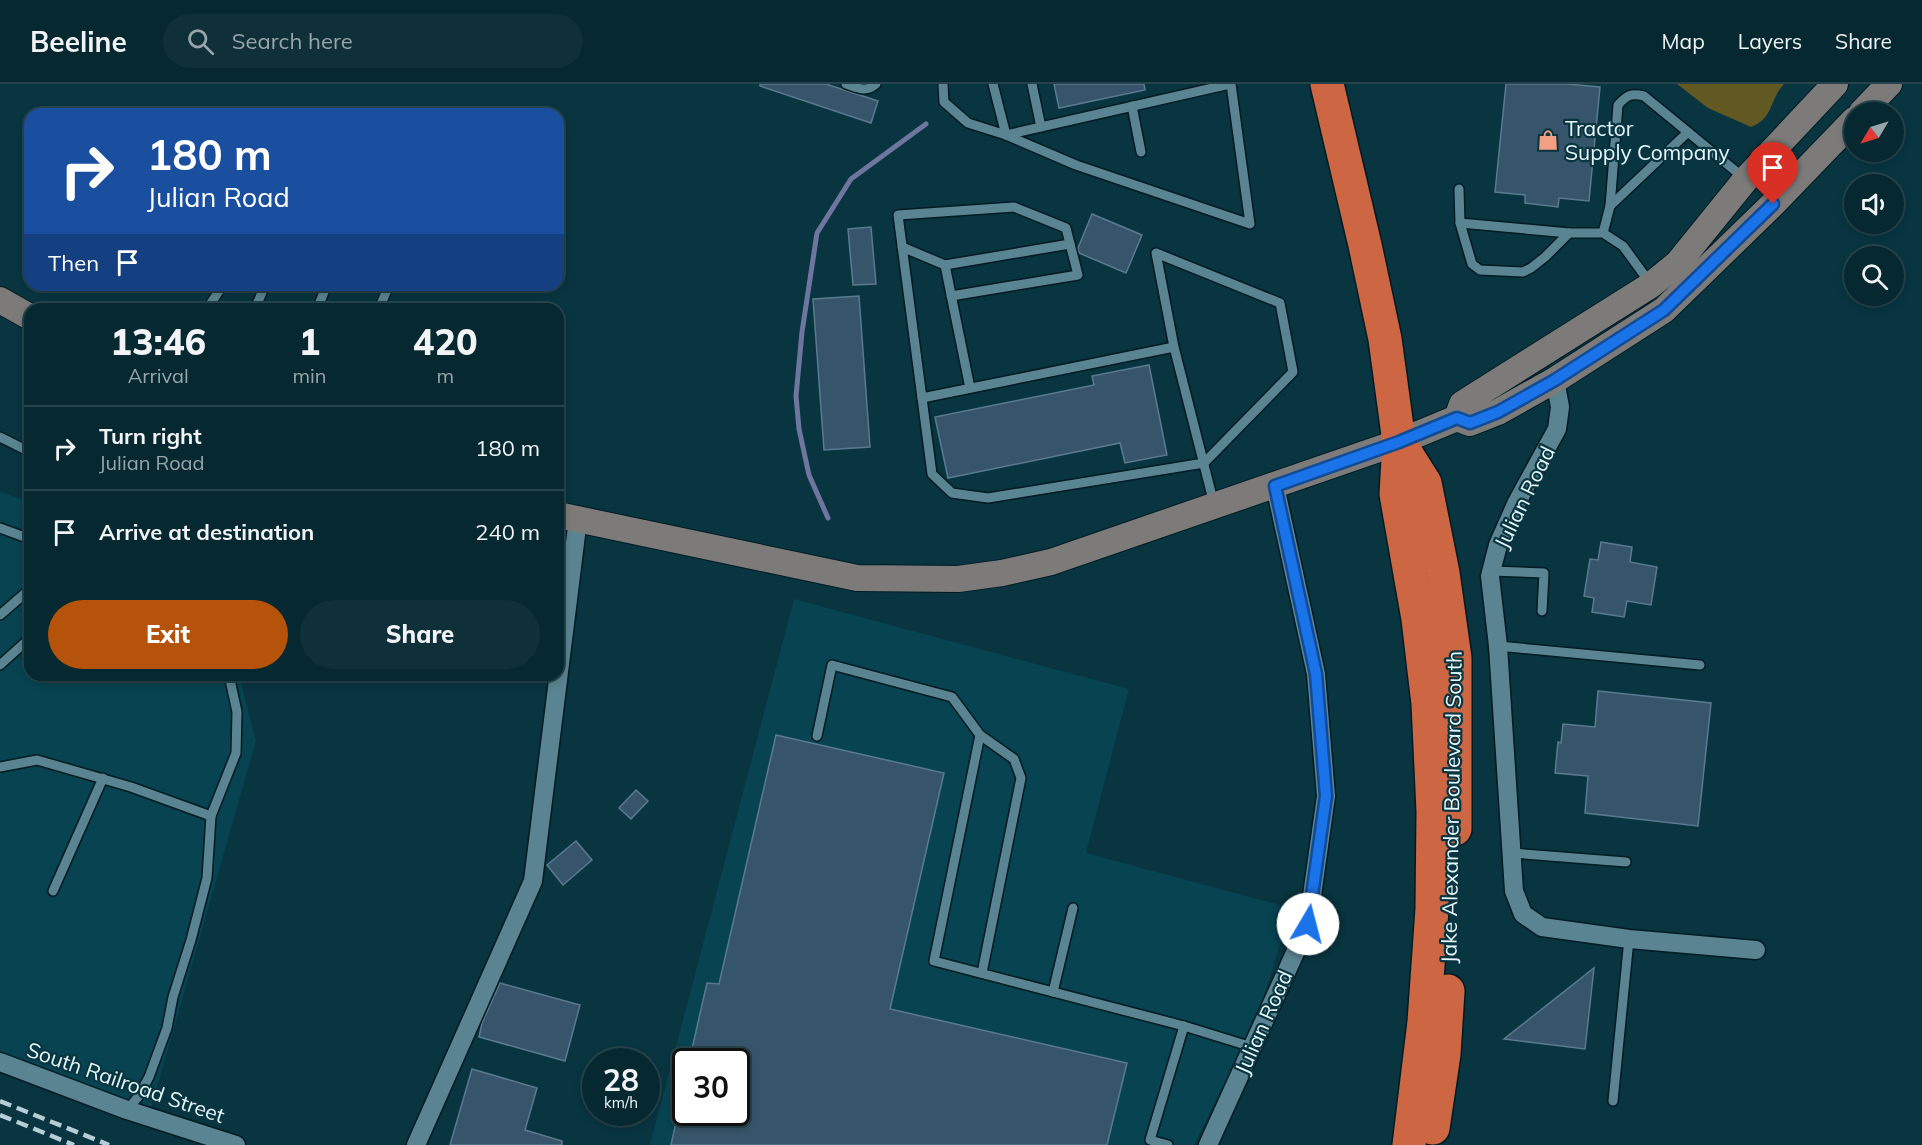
<!DOCTYPE html>
<html lang="en">
<head>
<meta charset="utf-8">
<style>
	body { margin:0; font-family:Mulish,sans-serif; background:#0f3038; color:#f1f3f6; height:100vh; display:flex; flex-direction:column; font-size:22px; white-space:nowrap }
	* { box-sizing:border-box; margin:0 }
	p { font-size:20px; color:#98a6ab }
	.icon { flex:none; width:33px; height:33px; fill:none; stroke:currentColor; stroke-width:2; stroke-linecap:round; stroke-linejoin:round }
	.map { position:relative; flex:1; overflow:hidden }
	.details { position:absolute; left:24px; top:219px; width:540px; height:378px; display:flex; flex-direction:column; background:#062830; border-radius:18px; box-shadow:0 3px 9px #0003,0 0 0 2px #27444c }
	.details>* { flex:none }
	.top-card { position:absolute; left:24px; top:24px; width:540px; height:183px; border-radius:18px; box-shadow:0 3px 9px #0003,0 0 0 2px #27444c; background:#1a4fa0; color:#fff; overflow:hidden }
	.needle { width:39px; rotate:232deg }
	.controls { position:absolute; left:1844px; top:18px; display:grid; gap:12px }
	.controls a { display:grid; place-items:center; width:60px; height:60px; border-radius:50%; background:#062830; box-shadow:0 3px 9px #0003,0 0 0 2px #27444c; font-size:30px }
	.speed { position:absolute; left:582px; top:964px; display:flex; gap:12px; font-size:30px; font-weight:700; text-align:center }
	.speed>* { display:grid; place-content:center; width:78px; height:78px; border-radius:50%; background:#062830; box-shadow:0 3px 9px #0003,0 0 0 2px #27444c; line-height:1 }
	.speed small { font-size:15px; font-weight:400 }
	.speed .limit { border:3px solid #111; border-radius:9px; background:#fff; color:#111 }
	.pin { position:absolute; display:grid; place-items:center; width:51px; height:51px; color:#fff; margin:-62px -26px; border-radius:50% 50% 50% 0; rotate:-45deg; box-shadow:0 0 6px #0007 }
	.pin .icon { rotate:45deg }
	.me { position:absolute; width:66px; margin:-33px; rotate:8deg; stroke-linejoin:round; filter:drop-shadow(0 0 4px #0008) }
	.turn { display:flex; align-items:center; gap:21px; height:126px; padding:0 24px; font-size:27px }
	.turn .icon { width:78px; height:78px; stroke-width:2.5 }
	.turn b { display:block; font-size:42px; line-height:51px }
	.then { display:flex; align-items:center; height:57px; padding:0 24px; background:#0003; gap:12px; font-size:22px }
	.eta { display:flex; justify-content:space-evenly; align-items:center; height:102px; text-align:center }
	.eta b { font-size:36px; font-weight:800; line-height:42px }
	.primary-button { display:flex; gap:12px; margin-top:auto; padding:12px 24px }
	.primary-button a { flex:1; height:69px; border-radius:36px; background:#b45309; color:#fff; font-size:24px; font-weight:800; line-height:69px; text-align:center }
	.primary-button a+a { background:#0f3038; color:#f1f3f6 }
	ul { padding:0; list-style:none }
	li { display:flex; align-items:center; gap:18px; height:84px; padding:0 24px; border-top:2px solid #27444c }
	li div { flex:1 }
	li b { display:block; font-size:22px }
	li em { font-style:normal }
	header { display:flex; align-items:center; gap:36px; box-sizing:border-box; height:84px; padding:0 30px; background:#062830; border-bottom:2px solid #27444c }
	header strong { font-size:28px }
	nav { display:flex; gap:33px; margin-inline-start:auto; font-size:21px }
	.search { width:420px; height:54px; background:#0f3038; display:flex; align-items:center; gap:15px; box-sizing:border-box; padding:0 21px; border-radius:33px; color:#98a6ab; font-size:22px }
	.map>svg:first-child { display:block }
</style>
</head>
<body>
<header>
<strong>Beeline</strong>
<div class="search"><svg class="icon" aria-label="search" viewBox="0 0 24 24"><circle cx="10" cy="10" r="6"/><path d="M15 15l6 6"/></svg>Search here</div>
<nav><a>Map</a><a>Layers</a><a>Share</a></nav>
</header>
<div class="map">
<svg width="1922" height="1061" viewBox="0 0 1922 1061">
	<rect width="100%" height="100%" fill="#083540"/>
	<g fill="#074350" fill-rule="evenodd">
		<polygon points="0,408 30,418 30,591 239,591 256,657 146,1042 0,978"/>
		<path d="M794,515L1129,605L1086,769L1291,824L1260,927L1194,1061H650ZM686,978H736V1029H686Z"/>
	</g>
	<path fill="#625822" d="M1677,0H1784C1769,16 1774,34 1751,43L1708,24Z"/>
	<g fill="none" stroke-linecap="round" stroke-linejoin="round">
		<polyline stroke="#6e759e" stroke-width="5" points="828,434 809,391 799,345 796,312 802,248 817,149 851,95 926,40"/>
	</g>
	<g fill="#37556a" stroke="#5a7a90" stroke-width="1.5">
		<polygon points="760,0 826,0 878,17 871,39 760,2"/>
		<polygon points="1054,0 1144,0 1145,6 1059,24"/>
		<polygon points="1506,0 1568,0 1600,3 1589,117 1559,114 1558,123 1525,119 1525,111 1495,108"/>
		<polygon points="1092,130 1142,151 1126,189 1079,169 1078,164"/>
		<polygon points="871,143 876,200 853,201 848,145"/>
		<polygon points="859,212 870,363 824,366 813,215"/>
		<polygon points="1149,281 1167,371 1125,379 1120,359 948,394 935,333 1094,301 1092,292"/>
		<polygon points="1601,458 1632,463 1630,478 1657,483 1651,521 1627,517 1624,533 1592,528 1594,514 1584,512 1590,475 1598,476"/>
		<polygon points="1598,607 1711,619 1698,742 1585,729 1588,692 1555,689 1558,658 1561,659 1563,640 1595,643"/>
		<polygon points="776,651 944,689 890,925 1127,979 1107,1061 671,1061 678,1029 736,1029 736,978 689,978 707,899 719,900"/>
		<polygon points="636,706 648,717 631,735 619,724"/>
		<polygon points="576,757 592,776 563,801 547,781"/>
		<polygon points="1594,884 1585,965 1504,955"/>
		<polygon points="500,899 580,921 565,977 479,953 482,939"/>
		<polygon points="472,985 537,1004 525,1046 562,1057 562,1061 450,1061"/>
	</g>
	<g fill="none" stroke-linecap="round" stroke-linejoin="round">
		<g stroke="#001b23" stroke-width="12">
			<g id="lane">
				<path d="M846,0C858,4 866,9 876,0"/>
				<polyline points="943,0 944,18 968,39 1006,51 1230,0"/>
				<polyline points="993,0 1006,51 1076,81 1250,140 1231,0"/>
				<polyline points="1032,0 1041,43"/>
				<polyline points="1132,22 1141,68"/>
				<polyline points="1459,105 1460,139 1472,180 1480,186 1523,188 1531,184 1545,173 1569,149"/>
				<polyline points="1610,122 1688,48"/>
				<polyline points="1460,139 1569,149 1603,149 1623,162 1650,199"/>
				<path d="M1603,149L1610,122L1618,21C1627,11 1631,9 1644,12L1744,94"/>
				<polyline points="902,163 945,181 970,304"/>
				<polyline points="945,181 1070,160"/>
				<polyline points="207,225 223,201"/>
				<polyline points="255,225 265,201"/>
				<polyline points="317,225 327,201"/>
				<polyline points="379,225 389,201"/>
				<polyline points="1174,263 1156,169 1280,219 1293,288 1204,379 988,414 952,409 932,390 922,314 1174,263 1214,420"/>
				<polyline points="922,314 898,131 1014,123 1066,144 1078,191 951,212"/>
				<polyline points="0,353 30,368"/>
				<polyline points="0,444 30,455"/>
				<polyline points="1492,487 1544,489 1542,527"/>
				<polyline points="0,531 30,505"/>
				<polyline points="1498,562 1700,581"/>
				<polyline points="0,581 30,554"/>
				<polyline points="980,651 1014,675 1021,694 982,889"/>
				<polyline points="817,652 832,581 952,613 980,651 934,877 1184,942"/>
				<polyline points="0,683 37,676 131,703 211,732 236,669 237,628 229,591"/>
				<polyline points="1512,769 1626,778"/>
				<polyline points="53,807 103,694"/>
				<polyline points="1053,908 1073,824"/>
				<polyline points="1613,1017 1629,855"/>
				<polyline points="127,1026 138,1013 149,993 167,944 173,913 191,856 207,794 211,732"/>
				<polyline points="1168,1061 1150,1056 1184,942 1252,963"/>
			</g>
		</g>
		<g stroke="#001b23" stroke-width="21">
			<g id="street">
				<polyline points="1555,296 1560,323 1557,345 1517,418 1498,461 1490,492 1498,562 1514,807 1523,830 1542,843 1629,855 1756,866"/>
				<polyline points="0,978 127,1026 236,1061"/>
				<polyline points="416,1061 533,797 578,435"/>
				<polyline points="1208,1061 1308,840 1326,712 1316,590 1275,402"/>
			</g>
		</g>
		<g stroke="#001b23" stroke-width="28">
			<g id="secondary">
				<polyline points="1862,28 1889,0"/>
				<polyline points="0,216 30,233"/>
				<polyline points="1457,334 1462,320 1651,201 1678,179 1746,95 1835,0"/>
				<polyline points="558,431 857,494 958,495 1002,489 1051,478 1399,358 1457,334 1470,339 1498,328 1555,296 1664,226 1773,120 1854,36"/>
			</g>
		</g>
		<g stroke="#001b23" stroke-width="36">
			<g id="highway">
				<polyline points="1327,0 1365,161 1385,255 1399,358 1396,410 1418,535 1428,620 1433,727 1432,825 1424,938 1409,1061"/>
				<polyline points="1399,358 1425,399 1443,489 1455,574 1455,745"/>
				<polyline points="1433,1044 1444,970 1448,907"/>
			</g>
		</g>
		<use href="#lane" stroke="#5a8491" stroke-width="9"/>
		<use href="#street" stroke="#5a8491" stroke-width="18"/>
		<use href="#secondary" stroke="#7c7b7a" stroke-width="26"/>
		<use href="#highway" stroke="#cc6643" stroke-width="33"/>
		<g stroke="#b5cdd4" stroke-width="4.5" stroke-dasharray="12 6" stroke-linecap="butt">
			<polyline points="0,1017 109,1061"/>
			<polyline points="0,1031 74,1061"/>
		</g>
	</g>
	<g fill="none" stroke-linecap="round" stroke-linejoin="round">
		<g stroke="#114b97" stroke-width="15">
			<polyline id="route" points="1308,840 1326,712 1316,590 1275,402 1399,358 1457,334 1470,339 1498,328 1555,296 1664,226 1773,120"/>
		</g>
		<use href="#route" stroke="#1a73e8" stroke-width="10"/>
	</g>
	<defs>
		<g id="shop-bare" transform="scale(1.62)"><path d="M-5-2.5h2.3a2.7 3.5 0 0 1 5.4 0H5L5.5 6h-11ZM-1.5-2.5h3a1.5 2.3 0 0 0-3 0Z" fill="#f39f84" stroke="#083540" stroke-width="2.5" paint-order="stroke"/></g>
	</defs>
	<g fill-rule="evenodd">
		<use href="#shop-bare" x="1548" y="56"/>
	</g>
	<g text-anchor="middle" dominant-baseline="central" stroke-width="4.5" stroke-linejoin="round" paint-order="stroke">
		<g font-size="21" fill="#e6f7fd" stroke="#083540" text-anchor="start">
			<text x="1565" y="44">Tractor<tspan x="1565" dy="24">Supply Company</tspan></text>
		</g>
		<g font-size="21" fill="#e6f7fd" stroke="#083540">
			<text transform="translate(1524 413) rotate(-64)">Julian Road</text>
			<text transform="translate(1451 723) rotate(-89)">Jake Alexander Boulevard South</text>
			<text transform="translate(1263 938) rotate(-66)">Julian Road</text>
			<text transform="translate(126 998) rotate(19)">South Railroad Street</text>
		</g>
	</g>
</svg>
<div class="controls">
<a><svg class="needle" viewBox="-14 -14 28 28"><path d="M0-13l5 13h-10z" fill="#e53935"/><path d="M0 13l5-13h-10z" fill="#98a6ab"/></svg></a>
<a><svg class="icon" aria-label="sound" viewBox="0 0 24 24"><path d="M4 9h4l5-4v14l-5-4H4zM17 9q2 3 0 6"/></svg></a>
<a><svg class="icon" aria-label="search" viewBox="0 0 24 24"><circle cx="10" cy="10" r="6"/><path d="M15 15l6 6"/></svg></a>
</div>
<div class="speed"><div>28<small>km/h</small></div><div class="limit">30</div></div>
<div class="pin" style="left:1773px;top:120px;background:#d93025"><svg class="icon" aria-label="arrive" viewBox="0 0 24 24"><path d="M6 21V4h12l-3 4 3 4H6"/></svg></div>
<svg class="me" style="left:1308px;top:840px" viewBox="-20 -20 40 40"><circle r="19" fill="#fff"/><path d="M0-13L10 11 0 6-10 11z" fill="#1a73e8"/></svg>
<div class="top-card">
<div class="turn"><svg class="icon" aria-label="right" viewBox="0 0 24 24"><path d="M7 20v-9h11M14 6l5 5-5 5"/></svg><div><b>180 m</b>Julian Road</div></div>
<div class="then">Then<svg class="icon" aria-label="arrive" viewBox="0 0 24 24"><path d="M6 21V4h12l-3 4 3 4H6"/></svg></div>
</div>
<section class="details">
<div class="eta">
<div><b>13:46</b><p>Arrival</p></div>
<div><b>1</b><p>min</p></div>
<div><b>420</b><p>m</p></div>
</div>
<ul>
<li><svg class="icon" aria-label="right" viewBox="0 0 24 24"><path d="M7 20v-9h11M14 6l5 5-5 5"/></svg><div><b>Turn right</b><p>Julian Road</p></div><em>180 m</em></li>
<li><svg class="icon" aria-label="arrive" viewBox="0 0 24 24"><path d="M6 21V4h12l-3 4 3 4H6"/></svg><div><b>Arrive at destination</b></div><em>240 m</em></li>
</ul>
<div class="primary-button"><a>Exit</a><a>Share</a></div>
</section>
</div>
</body>
</html>
